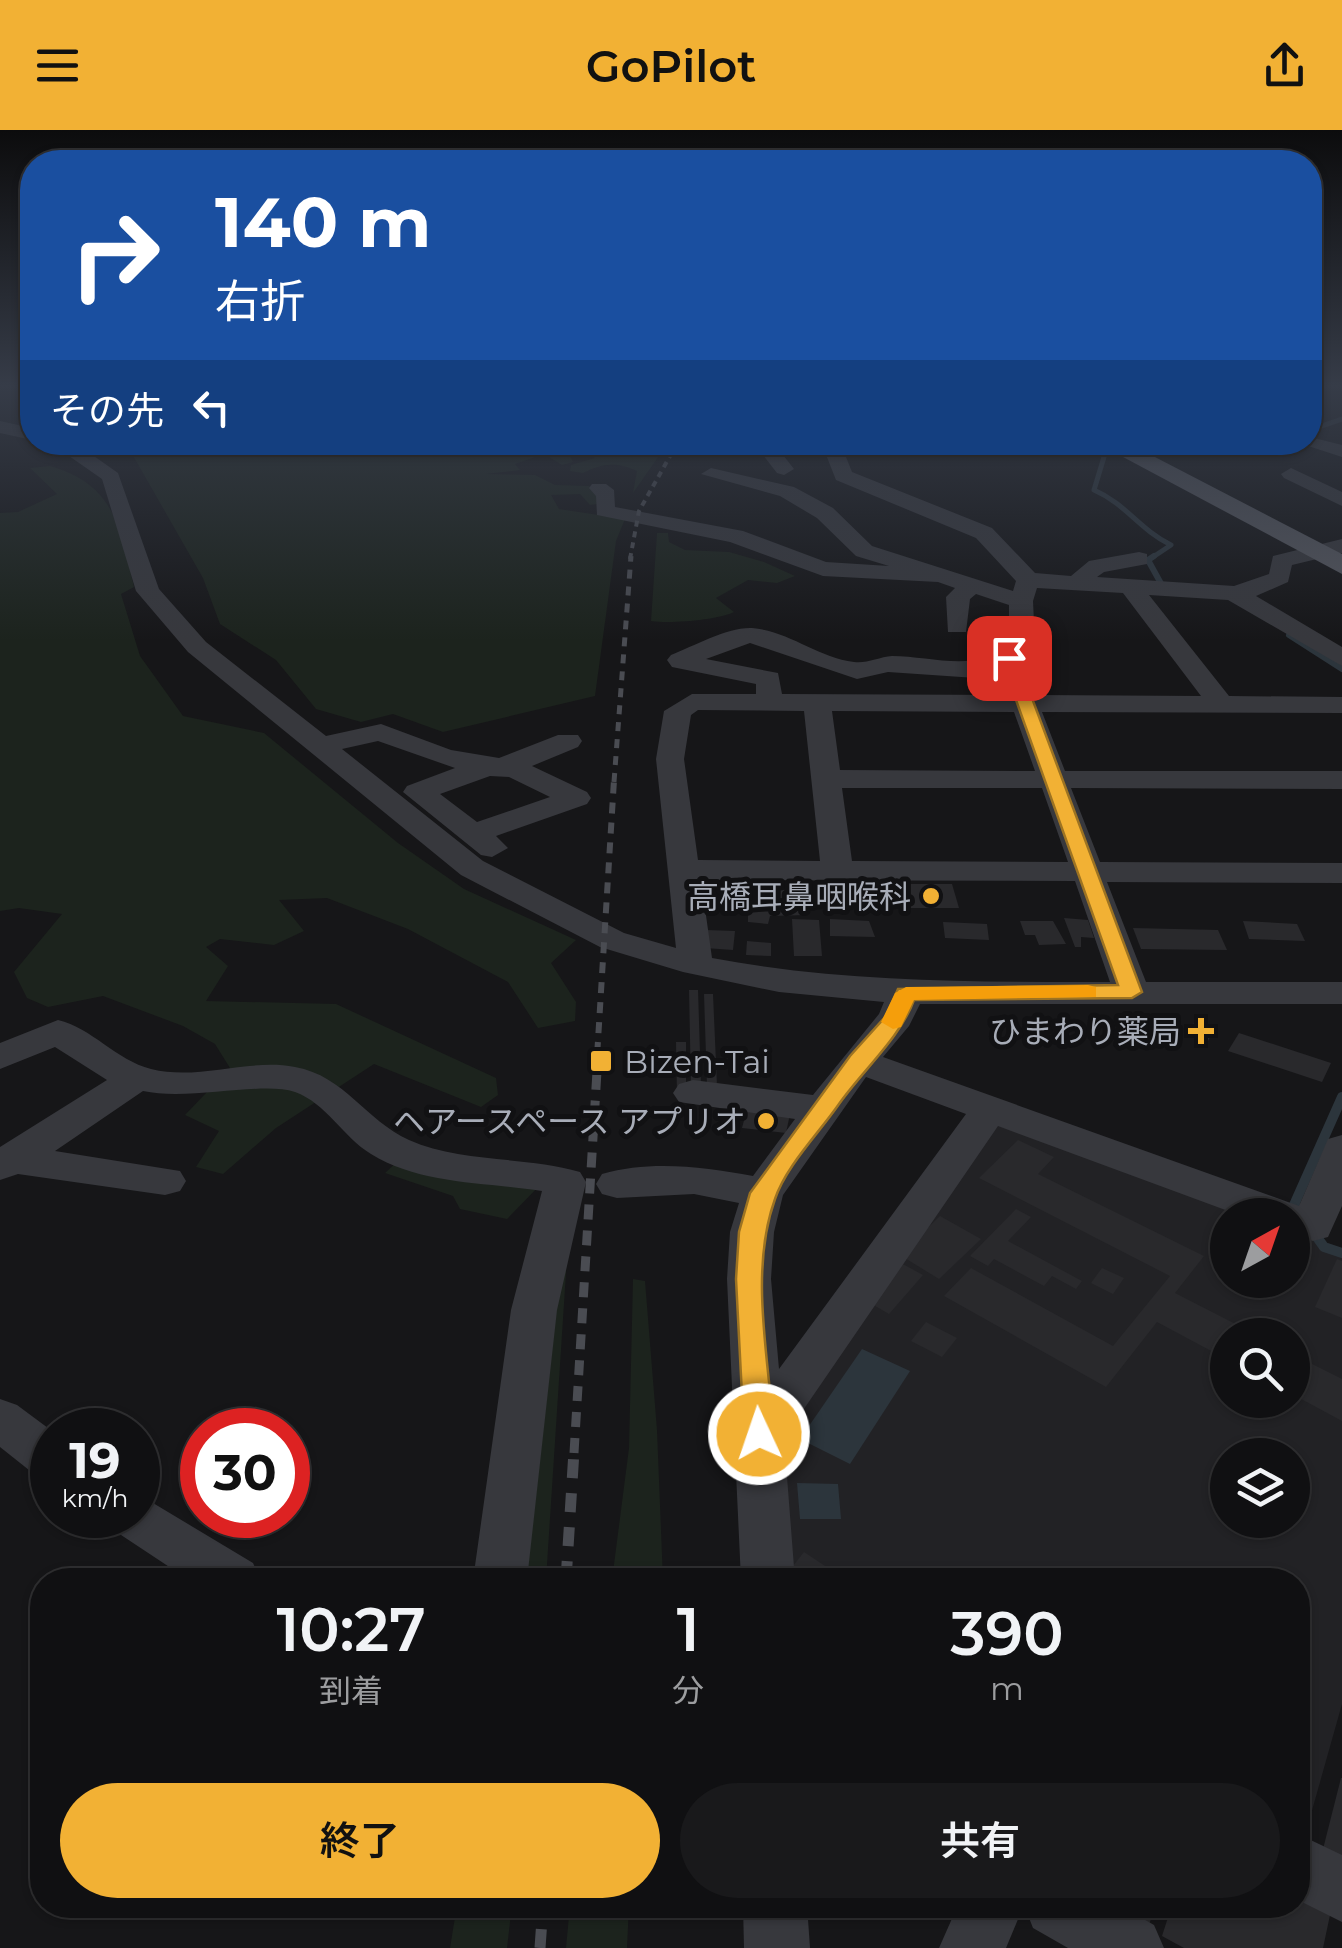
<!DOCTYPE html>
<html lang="ja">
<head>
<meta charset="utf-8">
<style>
	body { margin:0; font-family:Montserrat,"Noto Sans JP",sans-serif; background:#19191b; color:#f1f3f6; height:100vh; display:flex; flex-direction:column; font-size:38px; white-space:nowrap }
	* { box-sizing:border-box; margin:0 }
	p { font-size:32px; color:#9c9d9f }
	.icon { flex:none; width:55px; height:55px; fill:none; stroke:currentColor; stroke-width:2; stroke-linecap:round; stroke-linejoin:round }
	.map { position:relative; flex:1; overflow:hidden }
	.drawer { position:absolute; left:30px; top:1438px; width:1280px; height:350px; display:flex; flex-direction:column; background:#101012; border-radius:40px; box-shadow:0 2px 8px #0004,0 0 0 2px #303032 }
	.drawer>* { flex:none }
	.banner { position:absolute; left:20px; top:20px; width:1302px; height:305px; border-radius:40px; box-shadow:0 2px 8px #0004,0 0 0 2px #303032; background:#1a4fa0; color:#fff; overflow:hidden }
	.needle { width:65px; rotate:40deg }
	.tools { position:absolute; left:1210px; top:1068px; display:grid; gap:20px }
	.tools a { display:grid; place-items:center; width:100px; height:100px; border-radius:50%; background:#101012; box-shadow:0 2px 8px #0004,0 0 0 2px #303032; font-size:50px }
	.speed { position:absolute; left:30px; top:1278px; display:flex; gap:20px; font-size:50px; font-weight:700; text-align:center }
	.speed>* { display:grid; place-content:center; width:130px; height:130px; border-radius:50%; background:#101012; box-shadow:0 2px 8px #0004,0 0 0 2px #303032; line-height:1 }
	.speed small { font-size:25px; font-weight:400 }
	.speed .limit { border:15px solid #d22; background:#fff; color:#111 }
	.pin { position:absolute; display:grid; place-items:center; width:85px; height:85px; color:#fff; margin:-42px; border-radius:20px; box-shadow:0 5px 15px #0006 }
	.me { position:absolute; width:110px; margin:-55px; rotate:357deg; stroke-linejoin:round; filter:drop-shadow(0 0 8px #0008) }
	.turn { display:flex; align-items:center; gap:35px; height:210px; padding:0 30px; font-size:45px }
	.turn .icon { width:130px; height:130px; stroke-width:2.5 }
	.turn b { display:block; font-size:70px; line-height:85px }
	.then { display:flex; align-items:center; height:95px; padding:0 30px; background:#0003; gap:20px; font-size:38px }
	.eta { display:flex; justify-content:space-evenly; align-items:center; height:170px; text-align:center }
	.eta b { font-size:60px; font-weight:600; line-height:70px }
	.primary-button { display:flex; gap:20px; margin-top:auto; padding:20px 30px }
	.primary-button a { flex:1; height:115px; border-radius:60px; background:#f2b134; color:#111; font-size:40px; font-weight:600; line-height:115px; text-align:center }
	.primary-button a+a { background:#19191b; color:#f1f3f6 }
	header { display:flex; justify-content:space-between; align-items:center; height:130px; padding:0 30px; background:#f2b134; color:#111; font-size:45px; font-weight:600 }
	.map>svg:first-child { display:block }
</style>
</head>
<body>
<header><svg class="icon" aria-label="menu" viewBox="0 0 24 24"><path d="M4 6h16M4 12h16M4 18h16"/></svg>GoPilot<svg class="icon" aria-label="share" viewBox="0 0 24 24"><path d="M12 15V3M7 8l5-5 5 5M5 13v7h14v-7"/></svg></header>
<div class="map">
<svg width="1342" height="1818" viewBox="0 0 1342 1818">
	<rect width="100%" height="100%" fill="#161618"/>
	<path fill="#222225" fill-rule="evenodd" d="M1006,992L1256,1085H1228V1150H1292L1293,1099L1342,1127V1574L1300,1723L1298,1450H787L771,1309L988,995ZM1228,1205H1292V1270H1228ZM1228,1325H1292V1390H1228Z"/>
	<g fill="#1c231d">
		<path d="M332,312L668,313L633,363L637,341C615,331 601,334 583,343L570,341L571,335L595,328L579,318L567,320L573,332L562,335L544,324L515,334L520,340L486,344L535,345L555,355L589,356L601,364L597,374L590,375L580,364L551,365L559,379L625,389L616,411L595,566L443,602L393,584L361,592L316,579L276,530L220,494L203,448L131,322L95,313H247L282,325L307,324Z"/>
		<path d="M50,336C116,355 120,398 134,457L121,464L140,526L183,586L264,603L398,713L464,759L576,810L551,833L576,872L575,891L538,898L508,852L408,799L327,768L279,770L304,801L274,815L220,809L206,817L228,836L206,871L336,874L496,948L498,965L481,977L374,934L276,998L223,1044L196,1037L219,1001L185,985L230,938L215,914L183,896L103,866L48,877L27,868L14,842L62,784L19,778L0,781V383L18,382L57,364L30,338Z"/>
		<path d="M657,403H668L669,412L685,420L729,422L764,432L795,446L777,453L748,450L716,468L734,482C717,490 671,494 651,491Z"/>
		<polygon points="400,1029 543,1052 507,1089 460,1079 453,1066 385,1043"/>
		<polygon points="569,1097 546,1450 509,1450"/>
		<polygon points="633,1149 645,1151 657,1300 663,1450 612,1450 629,1318"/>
		<polygon points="457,1775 512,1775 507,1818 450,1818"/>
		<polygon points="570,1775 629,1775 627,1818 566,1818"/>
	</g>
	<g fill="#2c353c">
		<polygon points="862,1219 910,1241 850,1334 800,1309"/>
		<polygon points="797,1353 838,1354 841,1389 800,1389"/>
	</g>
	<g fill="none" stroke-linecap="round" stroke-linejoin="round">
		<g stroke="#2c353c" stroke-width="5">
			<polyline points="1310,300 1342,289"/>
			<path d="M1102,315L1104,327L1094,360C1126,374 1139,399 1171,415L1150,429"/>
		</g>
		<g stroke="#2c353c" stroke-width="6">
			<polyline points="1154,426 1148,430 1164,459"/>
			<polyline points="1289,505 1342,539"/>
		</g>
		<g stroke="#2c353c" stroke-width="10">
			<polyline points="1300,1082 1294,1075 1342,967"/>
			<polyline points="1314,1103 1324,1117 1342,1123"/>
		</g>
	</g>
	<g fill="#29292c">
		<polygon points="721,747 778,747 778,760 799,760 806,785 770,786 768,794 748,792 748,762 720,756"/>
		<polygon points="904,754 952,754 959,778 909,778"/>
		<polygon points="1064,788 1088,790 1094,808 1081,807 1081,817 1075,817"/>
		<polygon points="792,789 819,790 822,826 794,826"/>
		<polygon points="830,789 869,791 875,807 830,806"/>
		<polygon points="1020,791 1053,791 1066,814 1039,815 1035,805 1025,805"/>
		<polygon points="1243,791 1297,794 1305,811 1249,809"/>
		<polygon points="943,792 987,794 989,810 945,808"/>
		<polygon points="1133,798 1218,800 1227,820 1141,819"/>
		<polygon points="706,800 735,801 733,820 705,818"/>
		<polygon points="747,811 771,813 771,826 746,825"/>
		<polygon points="689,860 698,860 701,956 691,956"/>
		<polygon points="704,864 713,864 717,956 707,956"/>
		<polygon points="1194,893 1214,899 1208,911 1188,904"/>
		<polygon points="1239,903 1331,933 1322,952 1228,921"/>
		<polygon points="676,912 686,912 686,965 677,965"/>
		<polygon points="636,925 652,925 652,941 635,941"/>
		<polygon points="747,979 790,984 786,1003 742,998"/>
		<polygon points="1018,1010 1054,1027 1038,1044 1204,1126 1175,1163 1257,1205 1228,1205 1228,1230 1157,1192 1106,1257 944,1166 971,1138 1113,1216 1170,1146 979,1048"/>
		<polygon points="1016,1079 1031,1087 1008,1111 1082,1151 1076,1159 1052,1146 1044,1156 994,1129 988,1136 970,1126"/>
		<polygon points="940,1086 981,1109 939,1149 900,1125"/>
		<polygon points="1337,1129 1342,1131 1342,1188 1315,1177"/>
		<polygon points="901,1133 923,1145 889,1184 865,1170"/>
		<polygon points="1102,1138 1124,1148 1113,1164 1091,1153"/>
		<polygon points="926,1192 957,1208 942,1227 911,1211"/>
		<polygon points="1292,1224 1342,1249 1342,1291 1292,1264"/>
		<polygon points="804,1422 837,1444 832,1450 794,1450 786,1445"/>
		<polygon points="1341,1648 1342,1648 1342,1742 1320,1731"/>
		<polygon points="1298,1768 1330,1785 1323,1818 1184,1818 1162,1806 1172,1775 1298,1775"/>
		<polygon points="1103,1775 1156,1775 1147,1800"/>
	</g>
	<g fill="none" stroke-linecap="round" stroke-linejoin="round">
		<g fill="#37383d" fill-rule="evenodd">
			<polygon points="0,291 32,298 32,310 0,303"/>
			<polygon points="1310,307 1342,315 1342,327 1296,312 1310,312"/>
			<path d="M49,312H74L118,343L159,459L206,512L326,606L381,594L451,620L499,628L558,605H578L582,611L578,617L532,636L587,662L591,668L587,674L496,706L508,718L492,727L481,725L403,662L407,656L455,638L378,611L342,619L483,731L624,803L676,818L656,629L664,581L692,564H756V554L672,537L667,530L671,525C694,516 727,497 752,498C789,501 817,527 854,532C866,534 879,527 892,526C931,526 980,544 1009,513V475L976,464L970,469L966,502H948L946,467L955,458L938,452L823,446L730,412L597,385L596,366L589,358L592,354H606L614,360L615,377L743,401L826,432L889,436L856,426L817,388L780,366L701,344L711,338L794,357L833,378L872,416L1013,461L1016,451L976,408L836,350L821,312H840L852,342L992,398L1035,443L1071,446L1089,431L1139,422L1147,424V434L1104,442L1097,447L1234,456L1269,444L1273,426L1342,409V423L1292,435L1288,452L1256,466L1342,517V536L1228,470L1149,465L1229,566L1342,567V583L1042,582L1065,641H1342V659L1071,658L1100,732L1342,733V753L1107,752L1146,852H1342V874H920L909,896L883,927L1299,1076L1328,1009L1342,1005V1076L1328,1107L1313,1111L1298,1107L1292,1085H1239L998,996L784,1308L795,1450H741L727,1149L730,1102L739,1073L694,1064L617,1068L602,1064L596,1054L602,1044C651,1030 704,1037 753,1046L795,989L679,972L673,963L679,954L693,950L813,965L879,884L884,872L779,862L683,842L600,817L461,745L188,522L136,461L102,349ZM1037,458L1123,463L1201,566L1035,565L1022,529L1035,514L1033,471ZM750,513L857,549L888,542L976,548L1000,540L1009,565L782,564L778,543L706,529ZM698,580L804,581L820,731L698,730L684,629L691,585ZM832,581L1014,582L1035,641L840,640ZM490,646L509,647L550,667L477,692L440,664ZM842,658H1042L1068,732L852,731ZM701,750L1075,751L1110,852C976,852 844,853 712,828ZM866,947L966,984L779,1239L771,1149L774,1102L783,1065Z"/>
			<polygon points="724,312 776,316 794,339 784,345 777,343 763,325 721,323 718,319"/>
			<polygon points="1291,338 1342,362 1342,376 1284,348 1281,344"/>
			<path d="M58,890C92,898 116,930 151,939C199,951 248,928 295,937C345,946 365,990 409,1010C461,1033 525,1026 580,1042L586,1052L557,1180L527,1450H473L511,1180L542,1061C486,1052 421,1055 371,1024C343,1007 326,973 295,962C262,951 189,971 143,961L55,1021L180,1041L186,1051L180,1061L165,1065L18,1044L0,1050V1017L107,950L55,917L0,939V913Z"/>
			<polygon points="0,1269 17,1275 52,1301 52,1350 34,1344 0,1317"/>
			<polygon points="138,1364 253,1433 261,1450 189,1450 115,1401 107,1385 138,1385"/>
			<polygon points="1298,1704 1342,1725 1342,1792 1298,1770"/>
			<polygon points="743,1775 807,1775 810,1818 744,1818"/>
			<polygon points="958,1775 1119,1775 1154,1795 1164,1818 1068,1818 1033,1798 1024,1775 1006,1818 939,1818"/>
		</g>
		<polygon fill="#53555c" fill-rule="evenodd" points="1095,312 1126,312 1342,424 1342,444"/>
		<polyline stroke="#4a4c52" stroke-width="4" stroke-dasharray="6 5" stroke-linecap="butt" points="630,429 639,381 678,312"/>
		<polyline stroke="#4a4c52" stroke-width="5" stroke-dasharray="9 8" stroke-linecap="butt" points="614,652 631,426"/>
		<polyline stroke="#4a4c52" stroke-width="6" stroke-dasharray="11 9" stroke-linecap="butt" points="596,943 614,650"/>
		<polyline stroke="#4a4c52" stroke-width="9" stroke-dasharray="15 11" stroke-linecap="butt" points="574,1323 597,941"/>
		<g stroke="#4a4c52" stroke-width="11" stroke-dasharray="19 15" stroke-linecap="butt">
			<polyline points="566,1450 574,1321"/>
			<polyline points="540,1818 543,1775"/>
		</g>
	</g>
	<linearGradient id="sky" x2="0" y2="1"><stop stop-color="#0c0c0d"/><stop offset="0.5" stop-color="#363c48"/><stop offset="1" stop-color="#363c48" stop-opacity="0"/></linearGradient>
	<rect width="1342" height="511" fill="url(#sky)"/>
	<path fill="#f2b134" stroke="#9d7322" stroke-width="2.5" d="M1009,523L1017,528L1142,862L1132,868L914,870C900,908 863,940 839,974C819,1003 786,1036 775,1069C749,1141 769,1230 774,1304L769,1313L759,1316L748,1313L744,1304L736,1149L739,1102L750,1063L850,926L886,886L898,859L1118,855L1001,528Z"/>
	<polygon fill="#f59e0b" points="1088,855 1096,857 1096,867 914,870 901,897 893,899 881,892 895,863 906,857"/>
	<g fill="#f2b134" stroke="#111113" stroke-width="4">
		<circle cx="931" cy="766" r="10"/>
		<path d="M1196 886h10v10h10v10h-10v10h-10v-10h-10v-10h10z"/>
		<rect x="589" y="919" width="24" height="24" rx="5"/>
		<circle cx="766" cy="991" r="10"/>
	</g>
	<g text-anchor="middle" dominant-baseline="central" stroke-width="10" stroke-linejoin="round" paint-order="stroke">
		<g font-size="32" fill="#a8adb8" stroke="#111113" text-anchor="end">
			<text x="911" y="766">高橋耳鼻咽喉科</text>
			<text x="1181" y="901">ひまわり薬局</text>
			<text x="624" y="931" text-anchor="start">Bizen-Tai</text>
			<text x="746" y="991">ヘアースペース アプリオ</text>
		</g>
	</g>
</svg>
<div class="tools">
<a><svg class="needle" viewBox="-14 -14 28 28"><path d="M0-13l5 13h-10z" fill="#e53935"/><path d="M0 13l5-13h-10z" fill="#9c9d9f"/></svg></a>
<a><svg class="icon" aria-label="search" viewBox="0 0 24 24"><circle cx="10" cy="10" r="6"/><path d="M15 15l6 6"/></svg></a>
<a><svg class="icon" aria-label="layers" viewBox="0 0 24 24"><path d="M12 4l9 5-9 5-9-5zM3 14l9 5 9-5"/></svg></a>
</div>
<div class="speed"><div>19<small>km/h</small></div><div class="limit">30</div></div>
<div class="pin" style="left:1009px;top:528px;background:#d93025"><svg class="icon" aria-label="arrive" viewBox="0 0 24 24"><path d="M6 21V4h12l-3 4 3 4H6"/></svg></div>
<svg class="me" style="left:759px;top:1304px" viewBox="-20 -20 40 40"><circle r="17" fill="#f2b134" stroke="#fff" stroke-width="3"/><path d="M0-11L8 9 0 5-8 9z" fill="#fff"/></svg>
<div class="banner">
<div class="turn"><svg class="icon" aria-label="right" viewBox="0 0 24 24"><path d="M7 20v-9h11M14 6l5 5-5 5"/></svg><div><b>140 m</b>右折</div></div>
<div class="then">その先<svg class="icon" aria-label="left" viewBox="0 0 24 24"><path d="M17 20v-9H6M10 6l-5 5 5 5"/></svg></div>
</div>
<section class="drawer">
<div class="eta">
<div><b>10:27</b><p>到着</p></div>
<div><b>1</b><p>分</p></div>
<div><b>390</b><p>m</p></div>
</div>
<div class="primary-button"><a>終了</a><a>共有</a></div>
</section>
</div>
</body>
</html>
